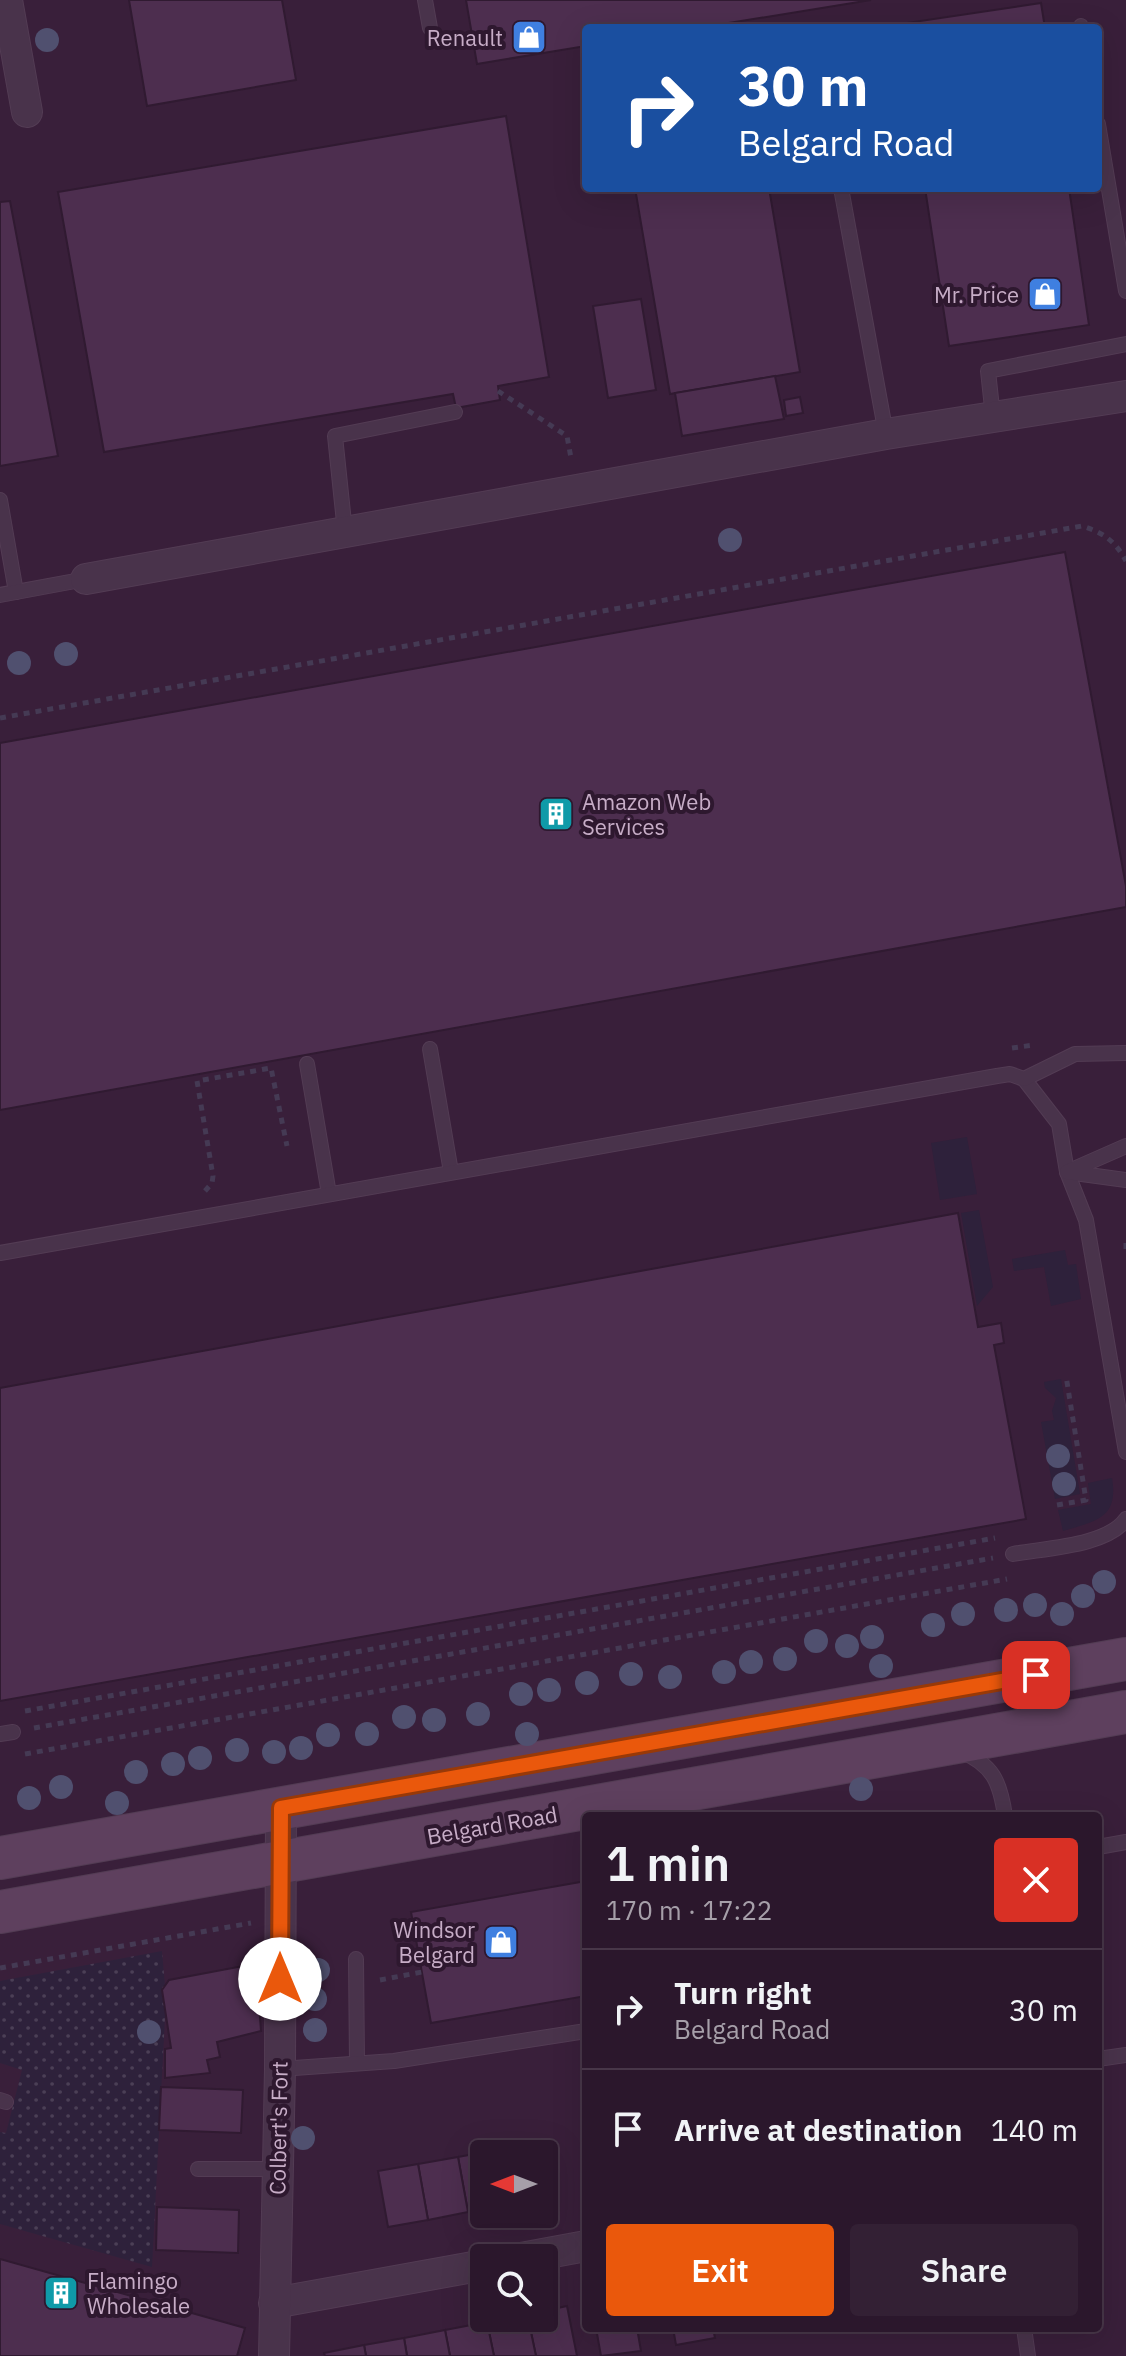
<!DOCTYPE html>
<html lang="en">
<head>
<meta charset="utf-8">
<style>
	body { margin:0; font-family:"IBM Plex Sans",sans-serif; background:#332034; color:#f1f3f6; height:100vh; display:flex; flex-direction:column; font-size:30px; white-space:nowrap }
	* { box-sizing:border-box; margin:0 }
	p { font-size:26px; color:#a69fa9 }
	.icon { flex:none; width:44px; height:44px; fill:none; stroke:currentColor; stroke-width:2; stroke-linecap:round; stroke-linejoin:round }
	.map { position:relative; flex:1; overflow:hidden }
	.drawer { position:absolute; left:582px; top:1812px; width:520px; height:520px; display:flex; flex-direction:column; background:#2b172c; border-radius:8px; box-shadow:0 8px 32px #0002,0 0 0 2px #473648 }
	.drawer>* { flex:none }
	.banner { position:absolute; left:582px; top:24px; width:520px; height:168px; border-radius:8px; box-shadow:0 8px 32px #0002,0 0 0 2px #473648; background:#1a4fa0; color:#fff; overflow:hidden }
	.needle { width:52px; rotate:270deg }
	.controls { position:absolute; left:470px; top:2140px; display:grid; gap:16px }
	.controls a { display:grid; place-items:center; width:88px; height:88px; border-radius:8px; background:#2b172c; box-shadow:0 8px 32px #0002,0 0 0 2px #473648; font-size:40px }
	.pin { position:absolute; display:grid; place-items:center; width:68px; height:68px; color:#fff; margin:-34px; border-radius:16px; box-shadow:0 4px 12px #0006 }
	.me { position:absolute; width:88px; margin:-44px; rotate:0deg; stroke-linejoin:round; filter:drop-shadow(0 0 6px #0008) }
	.turn { display:flex; align-items:center; gap:28px; height:168px; padding:0 24px; font-size:36px }
	.turn .icon { width:104px; height:104px; stroke-width:2.5 }
	.turn b { display:block; font-size:56px; line-height:68px }
	.round { display:grid; place-items:center; flex:none; width:84px; height:84px; border-radius:8px; background:#332034 }
	.summary { display:flex; align-items:center; justify-content:space-between; height:136px; padding:0 24px }
	h1 { font-size:48px; font-weight:600; line-height:60px }
	.primary-button { display:flex; gap:16px; margin-top:auto; padding:16px 24px }
	.primary-button a { flex:1; height:92px; border-radius:8px; background:#ea580c; color:#fff; font-size:32px; font-weight:600; line-height:92px; text-align:center }
	.primary-button a+a { background:#332034; color:#f1f3f6 }
	ul { padding:0; list-style:none }
	li { display:flex; align-items:center; gap:24px; height:120px; padding:0 24px; border-top:2px solid #473648 }
	li div { flex:1 }
	li b { display:block; font-size:30px }
	li em { font-style:normal }
	.map>svg:first-child { display:block }
</style>
</head>
<body>
<div class="map">
<svg width="1126" height="2356" viewBox="0 0 1126 2356">
	<defs>
		<pattern id="grass-dots" width="8" height="8" patternUnits="userSpaceOnUse" patternTransform="scale(2)"><rect width="8" height="8" fill="#2e213b"/><path d="M2 2h.1M6 6h.1" fill="none" stroke="#4b3f56" stroke-width="1.8" stroke-linecap="round"/></pattern>
	</defs>
	<rect width="100%" height="100%" fill="#391f3a"/>
	<polygon fill="url(#grass-dots)" points="162,1951 166,1998 152,2267 0,2224 0,2132 6,2133 22,2070 0,2063 0,1981"/>
	<g fill="#2e213b">
		<polygon points="967,1137 977,1194 940,1200 931,1143"/>
		<polygon points="979,1210 993,1287 977,1306 961,1213"/>
		<polygon points="1065,1250 1068,1265 1076,1264 1081,1299 1051,1306 1044,1267 1014,1271 1012,1259"/>
		<polygon points="1061,1379 1080,1494 1055,1499 1041,1422 1054,1420 1052,1411 1056,1398 1045,1388 1044,1382"/>
		<path d="M1112,1478C1119,1519 1095,1521 1063,1531L1058,1510L1091,1504L1088,1483Z"/>
	</g>
	<g fill="#4d2e4f" stroke="#301a31" stroke-width="2">
		<polygon points="129,0 282,0 296,80 147,106"/>
		<polygon points="466,0 871,0 698,28 586,28 586,46 477,64"/>
		<polygon points="1041,3 1045,28 901,28 900,24"/>
		<polygon points="506,116 549,377 498,386 500,400 456,408 453,394 104,452 58,192"/>
		<polygon points="635,188 769,188 800,372 670,394"/>
		<polygon points="925,188 1069,188 1089,325 949,346"/>
		<polygon points="10,201 58,456 0,466 0,202"/>
		<polygon points="641,299 656,390 608,398 593,306"/>
		<polygon points="775,376 784,419 682,436 675,393"/>
		<polygon points="800,397 803,413 786,416 784,400"/>
		<polygon points="1065,552 1126,886 1126,907 0,1110 0,743"/>
		<polygon points="958,1213 978,1327 1001,1323 1004,1343 994,1345 1026,1519 0,1701 0,1388"/>
		<polygon points="586,1881 586,1996 431,2023 411,1912"/>
		<polygon points="243,1966 257,1976 261,2031 217,2042 220,2057 207,2060 210,2073 165,2078 165,2049 171,2048 162,1990 169,1980"/>
		<polygon points="161,2087 243,2090 241,2133 159,2130"/>
		<polygon points="542,2142 544,2154 501,2154 500,2149"/>
		<polygon points="500,2149 501,2154 484,2154 484,2210 468,2212 458,2157"/>
		<polygon points="544,2155 551,2198 544,2199"/>
		<polygon points="458,2157 468,2212 428,2220 418,2164"/>
		<polygon points="418,2164 428,2220 388,2227 378,2171"/>
		<polygon points="157,2207 239,2210 238,2253 156,2250"/>
		<polygon points="0,2259 245,2328 237,2356 0,2356"/>
		<polygon points="567,2306 577,2356 536,2356 528,2318 544,2318 544,2311"/>
		<polygon points="507,2318 528,2318 536,2356 494,2356 487,2322"/>
		<polygon points="487,2322 494,2356 450,2356 445,2330"/>
		<polygon points="596,2328 637,2328 641,2351 601,2356"/>
		<polygon points="673,2328 713,2328 715,2338 676,2345"/>
		<polygon points="445,2330 450,2356 407,2356 404,2338"/>
		<polygon points="404,2338 407,2356 366,2356 364,2345"/>
		<polygon points="364,2345 366,2356 325,2356 324,2353"/>
	</g>
	<g fill="none" stroke-linecap="round" stroke-linejoin="round">
		<g stroke="#533c54" stroke-width="16">
			<g id="lane">
				<polyline points="425,0 430,28"/>
				<polyline points="1081,26 1082,28"/>
				<polyline points="1098,124 1126,291"/>
				<polyline points="841,188 886,434"/>
				<polyline points="993,417 988,371 1126,344"/>
				<polyline points="0,500 16,592"/>
				<polyline points="345,532 335,436 455,412"/>
				<polyline points="0,595 86,579"/>
				<polyline points="430,1049 451,1172"/>
				<polyline points="307,1064 329,1194"/>
				<polyline points="1024,1079 1059,1124 1067,1172 1086,1220 1126,1452"/>
				<polyline points="1126,1146 1067,1172 1126,1180"/>
				<polyline points="0,1253 997,1076 1010,1074 1024,1079 1075,1054 1126,1053"/>
				<path d="M1013,1554C1046,1548 1107,1546 1126,1519"/>
				<polyline points="0,1734 13,1732"/>
				<path d="M959,1750C993,1765 1000,1781 1005,1816"/>
				<polyline points="1098,1847 1126,1842"/>
				<polyline points="356,1959 357,2063"/>
				<polyline points="1098,2059 1126,2055"/>
				<polyline points="280,2069 394,2061 586,2031"/>
				<polyline points="0,2100 6,2102"/>
				<polyline points="198,2169 277,2169"/>
				<polyline points="1024,2328 1028,2356"/>
			</g>
		</g>
		<g stroke="#533c54" stroke-width="32">
			<g id="street">
				<polyline points="7,0 27,112"/>
				<polyline points="86,579 886,434 1126,396"/>
				<polyline points="521,2258 586,2246"/>
				<polyline points="274,2303 484,2265"/>
				<polyline points="274,2356 280,2069 281,1808"/>
			</g>
		</g>
		<g stroke="#533c54" stroke-width="44">
			<g id="secondary">
				<polyline points="0,1858 1126,1659"/>
				<polyline points="0,1912 1126,1712"/>
			</g>
		</g>
		<g stroke="#453a54" stroke-width="5" stroke-dasharray="6 6" stroke-linecap="butt">
			<polyline points="498,391 567,436 571,458"/>
			<path d="M0,718L1082,526C1104,533 1115,541 1126,561"/>
			<polyline points="1012,1048 1034,1045"/>
			<polyline points="205,1191 212,1183 213,1176 197,1081 271,1068 287,1146"/>
			<polyline points="1126,1243 1126,1251"/>
			<polyline points="1057,1505 1086,1500 1066,1376"/>
			<polyline points="25,1711 995,1538"/>
			<polyline points="34,1728 993,1558"/>
			<polyline points="25,1754 1007,1579"/>
			<polyline points="0,1968 251,1923"/>
			<polyline points="380,1980 422,1972"/>
		</g>
		<use href="#lane" stroke="#49334b" stroke-width="14"/>
		<use href="#street" stroke="#49334b" stroke-width="30"/>
		<use href="#secondary" stroke="#5e405e" stroke-width="42"/>
	</g>
	<g fill="#50506f">
		<circle cx="47" cy="40" r="12"/>
		<circle cx="730" cy="540" r="12"/>
		<circle cx="66" cy="654" r="12"/>
		<circle cx="19" cy="663" r="12"/>
		<circle cx="1058" cy="1456" r="12"/>
		<circle cx="1064" cy="1484" r="12"/>
		<circle cx="1104" cy="1582" r="12"/>
		<circle cx="1083" cy="1596" r="12"/>
		<circle cx="1035" cy="1605" r="12"/>
		<circle cx="1006" cy="1610" r="12"/>
		<circle cx="963" cy="1614" r="12"/>
		<circle cx="1062" cy="1614" r="12"/>
		<circle cx="933" cy="1625" r="12"/>
		<circle cx="872" cy="1637" r="12"/>
		<circle cx="816" cy="1641" r="12"/>
		<circle cx="847" cy="1646" r="12"/>
		<circle cx="785" cy="1659" r="12"/>
		<circle cx="751" cy="1662" r="12"/>
		<circle cx="881" cy="1666" r="12"/>
		<circle cx="724" cy="1672" r="12"/>
		<circle cx="631" cy="1674" r="12"/>
		<circle cx="670" cy="1677" r="12"/>
		<circle cx="587" cy="1683" r="12"/>
		<circle cx="549" cy="1690" r="12"/>
		<circle cx="521" cy="1694" r="12"/>
		<circle cx="478" cy="1714" r="12"/>
		<circle cx="404" cy="1717" r="12"/>
		<circle cx="434" cy="1720" r="12"/>
		<circle cx="367" cy="1734" r="12"/>
		<circle cx="527" cy="1734" r="12"/>
		<circle cx="328" cy="1735" r="12"/>
		<circle cx="301" cy="1748" r="12"/>
		<circle cx="237" cy="1750" r="12"/>
		<circle cx="274" cy="1752" r="12"/>
		<circle cx="200" cy="1758" r="12"/>
		<circle cx="173" cy="1764" r="12"/>
		<circle cx="136" cy="1772" r="12"/>
		<circle cx="61" cy="1787" r="12"/>
		<circle cx="861" cy="1789" r="12"/>
		<circle cx="29" cy="1798" r="12"/>
		<circle cx="117" cy="1803" r="12"/>
		<circle cx="318" cy="1970" r="12"/>
		<circle cx="315" cy="1999" r="12"/>
		<circle cx="315" cy="2030" r="12"/>
		<circle cx="149" cy="2032" r="12"/>
		<circle cx="303" cy="2138" r="12"/>
	</g>
	<g fill="none" stroke-linecap="round" stroke-linejoin="round">
		<g stroke="#983908" stroke-width="20">
			<polyline id="route" points="280,1979 281,1808 1036,1675"/>
		</g>
		<use href="#route" stroke="#ea580c" stroke-width="14"/>
	</g>
	<defs>
		<g id="shop-square" transform="scale(1.8)"><rect x="-9" y="-9" width="18" height="18" rx="4" fill="#3f7fe0" stroke="#2e182f"/><path d="M-5-2.5h2.3a2.7 3.5 0 0 1 5.4 0H5L5.5 6h-11ZM-1.5-2.5h3a1.5 2.3 0 0 0-3 0Z" fill="#fff"/></g>
		<g id="building-square" transform="scale(1.8)"><rect x="-9" y="-9" width="18" height="18" rx="4" fill="#0f9aa8" stroke="#2e182f"/><path d="M-4-6H4V6H1V3H-1V6H-4ZM-2.5-4.3h1.7v1.8h-1.7ZM.8-4.3h1.7v1.8H.8ZM-2.5-1h1.7V.8h-1.7ZM.8-1h1.7V.8H.8Z" fill="#fff"/></g>
	</defs>
	<g fill-rule="evenodd">
		<use href="#shop-square" x="529" y="37"/>
		<use href="#shop-square" x="1045" y="294"/>
		<use href="#building-square" x="556" y="814"/>
		<use href="#shop-square" x="501" y="1942"/>
		<use href="#building-square" x="61" y="2293"/>
	</g>
	<g text-anchor="middle" dominant-baseline="central" stroke-width="8" stroke-linejoin="round" paint-order="stroke">
		<g font-size="22" fill="#c7adc7" stroke="#2e182f" text-anchor="end">
			<text x="503" y="37">Renault</text>
			<text x="1019" y="294">Mr. Price</text>
			<text x="582" y="801" text-anchor="start">Amazon Web<tspan x="582" dy="25">Services</tspan></text>
			<text x="475" y="1929">Windsor<tspan x="475" dy="25">Belgard</tspan></text>
			<text x="87" y="2280" text-anchor="start">Flamingo<tspan x="87" dy="25">Wholesale</tspan></text>
		</g>
		<g font-size="22" fill="#c7adc7" stroke="#2e182f">
			<text transform="translate(492 1825) rotate(-10)">Belgard Road</text>
			<text transform="translate(278 2128) rotate(-89)">Colbert's Fort</text>
		</g>
	</g>
</svg>
<div class="controls">
<a><svg class="needle" viewBox="-14 -14 28 28"><path d="M0-13l5 13h-10z" fill="#e53935"/><path d="M0 13l5-13h-10z" fill="#a69fa9"/></svg></a>
<a><svg class="icon" aria-label="search" viewBox="0 0 24 24"><circle cx="10" cy="10" r="6"/><path d="M15 15l6 6"/></svg></a>
</div>
<div class="pin" style="left:1036px;top:1675px;background:#d93025"><svg class="icon" aria-label="arrive" viewBox="0 0 24 24"><path d="M6 21V4h12l-3 4 3 4H6"/></svg></div>
<svg class="me" style="left:280px;top:1979px" viewBox="-20 -20 40 40"><circle r="19" fill="#fff"/><path d="M0-13L10 11 0 6-10 11z" fill="#ea580c"/></svg>
<div class="banner">
<div class="turn"><svg class="icon" aria-label="right" viewBox="0 0 24 24"><path d="M7 20v-9h11M14 6l5 5-5 5"/></svg><div><b>30 m</b>Belgard Road</div></div>
</div>
<section class="drawer">
<div class="summary"><div><h1>1 min</h1><p>170 m · 17:22</p></div><a class="round" style="background:#d93025;color:#fff"><svg class="icon" aria-label="close" viewBox="0 0 24 24"><path d="M6 6l12 12M18 6L6 18"/></svg></a></div>
<ul>
<li><svg class="icon" aria-label="right" viewBox="0 0 24 24"><path d="M7 20v-9h11M14 6l5 5-5 5"/></svg><div><b>Turn right</b><p>Belgard Road</p></div><em>30 m</em></li>
<li><svg class="icon" aria-label="arrive" viewBox="0 0 24 24"><path d="M6 21V4h12l-3 4 3 4H6"/></svg><div><b>Arrive at destination</b></div><em>140 m</em></li>
</ul>
<div class="primary-button"><a>Exit</a><a>Share</a></div>
</section>
</div>
</body>
</html>
